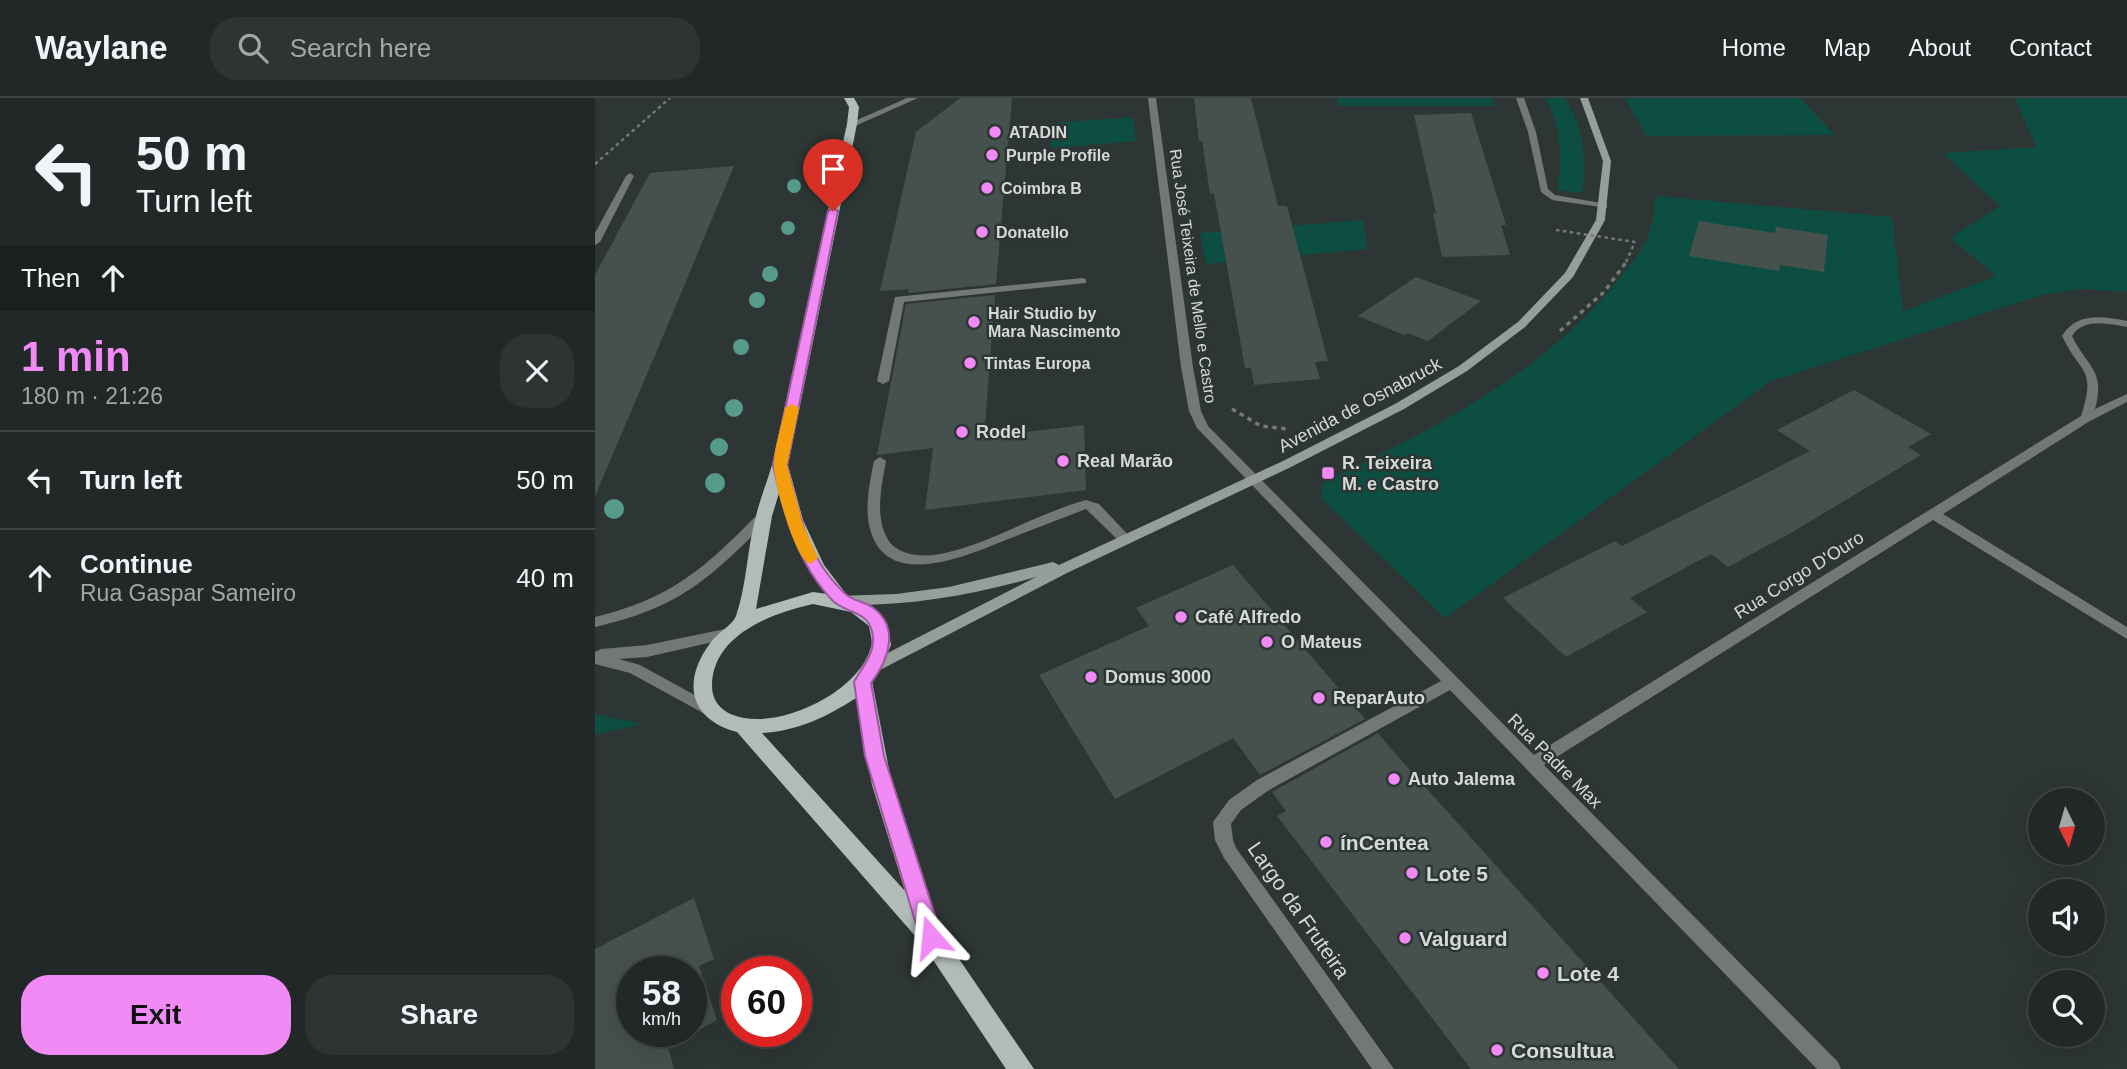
<!DOCTYPE html>
<html lang="en">
<head>
<meta charset="utf-8">
<style>
	body { margin:0; font-family:Helvetica,sans-serif; background:#2e3433; color:#f1f3f6; height:100vh; display:flex; flex-direction:column; font-size:26px; white-space:nowrap }
	* { box-sizing:border-box; margin:0 }
	p { font-size:23px; color:#a2a6a7 }
	.icon { flex:none; width:38px; height:38px; fill:none; stroke:currentColor; stroke-width:2; stroke-linecap:round; stroke-linejoin:round }
	.map { position:relative; flex:1; overflow:hidden }
	.drawer { display:flex; flex-direction:column; background:#222827; width:595px }
	.drawer>* { flex:none }
	.guide { background:#222827; color:#f1f3f6; overflow:hidden }
	.needle { width:46px; rotate:175deg }
	.buttons { position:absolute; left:1433px; top:690px; display:grid; gap:14px }
	.buttons a { display:grid; place-items:center; width:77px; height:77px; border-radius:50%; background:#222827; box-shadow:0 7px 28px #0002,0 0 0 2px #3f4444; font-size:35px }
	.speed { position:absolute; left:21px; top:858px; display:flex; gap:14px; font-size:35px; font-weight:700; text-align:center }
	.speed>* { display:grid; place-content:center; width:91px; height:91px; border-radius:50%; background:#222827; box-shadow:0 7px 28px #0002,0 0 0 2px #3f4444; line-height:1 }
	.speed small { font-size:18px; font-weight:400 }
	.speed .limit { border:10px solid #d22; background:#fff; color:#111 }
	.pin { position:absolute; display:grid; place-items:center; width:60px; height:60px; color:#fff; margin:-72px -30px; border-radius:50% 50% 50% 0; rotate:-45deg; box-shadow:0 0 7px #0007 }
	.pin .icon { rotate:45deg }
	.me { position:absolute; width:77px; margin:-38px; rotate:342deg; stroke-linejoin:round; filter:drop-shadow(0 0 5px #0008) }
	.turn { display:flex; align-items:center; gap:24px; height:147px; padding:0 21px; font-size:32px }
	.turn .icon { width:91px; height:91px; stroke-width:2.5 }
	.turn b { display:block; font-size:49px; line-height:60px }
	.then { display:flex; align-items:center; height:66px; padding:0 21px; background:#0003; gap:14px; font-size:26px }
	.round { display:grid; place-items:center; flex:none; width:74px; height:74px; border-radius:28px; background:#2e3433 }
	.summary { display:flex; align-items:center; justify-content:space-between; height:119px; padding:0 21px }
	h1 { font-size:42px; font-weight:700; line-height:52px; color:#f18af4 }
	.cta { display:flex; gap:14px; margin-top:auto; padding:14px 21px }
	.cta a { flex:1; height:80px; border-radius:28px; background:#f18af4; color:#111; font-size:28px; font-weight:700; line-height:80px; text-align:center }
	.cta a+a { background:#2e3433; color:#f1f3f6 }
	ul { padding:0; list-style:none }
	li { display:flex; align-items:center; gap:21px; height:98px; padding:0 21px; border-top:2px solid #3f4444 }
	li div { flex:1 }
	li b { display:block; font-size:26px }
	li em { font-style:normal }
	header { display:flex; align-items:center; gap:42px; box-sizing:border-box; height:98px; padding:0 35px; background:#222827; border-bottom:2px solid #3f4444 }
	header strong { font-size:33px }
	nav { display:flex; gap:38px; margin-inline-start:auto; font-size:24px }
	.search { width:490px; height:63px; background:#2e3433; display:flex; align-items:center; gap:18px; box-sizing:border-box; padding:0 24px; border-radius:28px; color:#a2a6a7; font-size:26px }
	main { display:flex; flex:1; min-height:0 }
	.map>svg:first-child { display:block }
</style>
</head>
<body>
<header>
<strong>Waylane</strong>
<div class="search"><svg class="icon" aria-label="search" viewBox="0 0 24 24"><circle cx="10" cy="10" r="6"/><path d="M15 15l6 6"/></svg>Search here</div>
<nav><a>Home</a><a>Map</a><a>About</a><a>Contact</a></nav>
</header>
<main>
<section class="drawer">
<div class="guide">
<div class="turn"><svg class="icon" aria-label="left" viewBox="0 0 24 24"><path d="M17 20v-9H6M10 6l-5 5 5 5"/></svg><div><b>50 m</b>Turn left</div></div>
<div class="then">Then<svg class="icon" aria-label="ahead" viewBox="0 0 24 24"><path d="M12 20V5M6 11l6-6 6 6"/></svg></div>
</div>
<div class="summary"><div><h1>1 min</h1><p>180 m · 21:26</p></div><a class="round"><svg class="icon" aria-label="close" viewBox="0 0 24 24"><path d="M6 6l12 12M18 6L6 18"/></svg></a></div>
<ul>
<li><svg class="icon" aria-label="left" viewBox="0 0 24 24"><path d="M17 20v-9H6M10 6l-5 5 5 5"/></svg><div><b>Turn left</b></div><em>50 m</em></li>
<li><svg class="icon" aria-label="ahead" viewBox="0 0 24 24"><path d="M12 20V5M6 11l6-6 6 6"/></svg><div><b>Continue</b><p>Rua Gaspar Sameiro</p></div><em>40 m</em></li>
</ul>
<div class="cta"><a>Exit</a><a>Share</a></div>
</section>
<div class="map">
<svg width="1532" height="971" viewBox="0 0 1532 971">
	<rect width="100%" height="100%" fill="#2d3634"/>
	<g fill="#0c4e42">
		<polygon points="742,0 897,0 900,8 744,8"/>
		<path d="M950,0H970C988,29 992,62 987,95L963,92C967,62 967,27 950,0Z"/>
		<polygon points="1030,0 1205,0 1240,37 1051,38"/>
		<path d="M1420,0H1532V194L1486,191L1450,196L1176,283L850,520L726,400L728,385C834,333 947,277 1022,183C1033,169 1045,156 1053,139C1058,127 1059,111 1061,98L1297,119L1308,213L1401,178L1355,140L1405,108L1348,55L1441,49Z"/>
		<polygon points="538,19 541,43 455,50 456,25"/>
		<polygon points="768,122 773,151 611,166 605,135"/>
		<polygon points="0,616 47,626 0,637"/>
	</g>
	<g fill="#46514e" fill-rule="evenodd">
		<polygon points="365,0 417,0 401,186 313,195 314,191 285,193 321,34"/>
		<polygon points="599,0 656,0 683,108 692,108 733,263 720,264 725,281 659,287 656,270 650,270 619,95 615,96 607,43 604,43"/>
		<polygon points="876,15 911,127 906,127 915,157 847,159 838,115 841,115 819,17"/>
		<polygon points="139,68 69,236 0,398 0,177 55,75"/>
		<polygon points="1104,123 1180,135 1181,129 1233,137 1229,174 1185,167 1184,173 1094,158"/>
		<polygon points="821,179 886,203 833,243 813,235 809,237 763,218"/>
		<polygon points="400,197 389,339 489,327 491,392 330,412 338,350 282,357 311,206"/>
		<polygon points="1259,292 1336,336 1313,349 1326,357 1194,436 1133,469 1116,456 1035,500 1052,514 971,559 908,500 1020,443 1027,448 1215,353 1182,332"/>
		<polygon points="638,467 770,621 665,677 638,640 520,701 444,577 554,528 541,510"/>
		<polygon points="783,635 797,652 1084,971 876,971 682,718 691,713 677,694"/>
		<path d="M99,800L119,861L104,868L122,922L73,949L79,971H0V851ZM37,873H96V933H37Z"/>
	</g>
	<g fill="none" stroke-linecap="round" stroke-linejoin="round">
		<g stroke="#727977" stroke-width="2.5" stroke-dasharray="3.5 3.5" stroke-linecap="butt">
			<polyline points="0,66 75,0"/>
			<polyline points="1031,164 1040,144"/>
		</g>
		<g stroke="#727977" stroke-width="3.5" stroke-dasharray="4.5 4.5" stroke-linecap="butt">
			<polyline points="965,233 1009,194 1032,163"/>
			<polyline points="637,311 666,328 693,331"/>
		</g>
		<g fill="#737876" fill-rule="evenodd">
			<polygon points="312,0 323,0 260,28 253,26"/>
			<polygon points="921,0 929,0 941,34 953,91 960,97 1012,106 1012,110 957,102 946,94 933,34"/>
			<polygon points="487,180 491,181 491,185 309,204 294,283 288,286 282,283 300,199"/>
			<path d="M285,359L291,363C287,386 280,415 291,438C301,460 333,460 354,454C401,442 444,415 491,402L504,406L537,441L535,444H525L491,411C466,421 441,430 416,440C375,456 289,497 274,427C270,406 275,383 279,363Z"/>
		</g>
		<g fill="#737876" fill-rule="evenodd">
			<path d="M553,0H561L598,269L606,313L613,328L939,657L1486,318C1502,269 1485,276 1467,238C1481,214 1508,218 1532,223V229C1514,226 1489,219 1477,238C1492,269 1511,272 1500,311L1532,296V304L1495,323L1348,416L1532,529V541L1338,422L949,667L1243,964L1246,971H1222L855,592L674,692L646,712L636,726L638,742L641,750L799,971H777L629,760L620,742L618,724L634,702L662,682L846,583L602,330L594,313L586,269Z"/>
			<polygon points="35,75 39,78 5,144 0,147 0,135 31,78"/>
			<path d="M169,414L176,418L174,421C115,481 84,510 0,529V519C76,501 111,469 164,415Z"/>
			<polygon points="135,530 140,531 142,535 140,539 52,559 24,561 45,567 125,611 127,615 125,619 119,621 35,575 0,566 0,554 6,551 52,547"/>
		</g>
		<path fill="#969e9c" fill-rule="evenodd" d="M985,0H993L1016,63L1010,122L978,179L930,229L872,273L809,311L696,369L472,475L285,572H275L272,568L275,564L441,479C377,497 314,508 247,507L240,502L242,498L301,496L354,489L458,464L464,467L688,363L800,306L864,268L923,224L970,175L1001,122L1008,63Z"/>
		<path fill="#b1bbb8" fill-rule="evenodd" d="M249,0H259L264,9L262,26L193,367L208,422L229,467L255,501L267,504L292,525L296,547L285,572L277,583L297,687L345,833L439,971H411L328,847L142,634C93,621 87,582 116,544C122,535 138,527 141,518C152,486 152,450 161,418C165,401 172,384 177,367L252,26L254,9ZM184,395L205,455L232,496L218,494L161,511L177,418ZM218,506L256,514L274,528C275,535 278,543 276,549C264,595 181,634 138,617C125,612 117,602 117,588C117,537 177,515 218,506ZM261,600L277,687L310,793L167,635C203,633 231,619 261,600Z"/>
		<polyline stroke="#727977" stroke-width="2.5" stroke-dasharray="3.5 3.5" stroke-linecap="butt" points="961,132 1040,144"/>
	</g>
	<g fill="#569b8a">
		<circle cx="199" cy="88" r="7"/>
		<circle cx="193" cy="130" r="7"/>
		<circle cx="175" cy="176" r="8"/>
		<circle cx="162" cy="202" r="8"/>
		<circle cx="146" cy="249" r="8"/>
		<circle cx="139" cy="310" r="9"/>
		<circle cx="124" cy="349" r="9"/>
		<circle cx="120" cy="385" r="10"/>
		<circle cx="19" cy="411" r="10"/>
	</g>
	<path fill="#f18af4" stroke="#9d5a9f" stroke-width="2" d="M238,110L243,113L192,367C201,404 210,448 234,478C239,484 246,493 253,498C260,503 270,504 277,509C306,529 293,563 276,585L289,658L347,839L343,846L336,849L329,846L325,839L270,658L259,584C268,567 284,552 276,530C270,513 249,514 238,503C202,466 189,416 178,367L233,113Z"/>
	<path fill="#f59e0b" d="M197,306L204,310L192,367L208,427L223,460L215,466C200,462 177,380 179,364C180,346 187,327 190,310Z"/>
	<g fill="#f18af4" stroke="#2d3634" stroke-width="2.5">
		<circle cx="400" cy="34" r="7"/>
		<circle cx="397" cy="57" r="7"/>
		<circle cx="392" cy="90" r="7"/>
		<circle cx="387" cy="134" r="7"/>
		<circle cx="379" cy="224" r="7"/>
		<circle cx="375" cy="265" r="7"/>
		<circle cx="367" cy="334" r="7"/>
		<circle cx="468" cy="363" r="7"/>
		<rect x="726" y="368" width="14" height="14" rx="3.5"/>
		<circle cx="586" cy="519" r="7"/>
		<circle cx="672" cy="544" r="7"/>
		<circle cx="496" cy="579" r="7"/>
		<circle cx="724" cy="600" r="7"/>
		<circle cx="799" cy="681" r="7"/>
		<circle cx="731" cy="744" r="7"/>
		<circle cx="817" cy="775" r="7"/>
		<circle cx="810" cy="840" r="7"/>
		<circle cx="948" cy="875" r="7"/>
		<circle cx="902" cy="952" r="7"/>
	</g>
	<g text-anchor="middle" dominant-baseline="central" stroke-width="5" stroke-linejoin="round" paint-order="stroke">
		<g font-size="16" font-weight="bold" fill="#d4dad8" stroke="#2d3634" text-anchor="start">
			<text x="414" y="34">ATADIN</text>
			<text x="411" y="57">Purple Profile</text>
			<text x="406" y="90">Coimbra B</text>
			<text x="401" y="134">Donatello</text>
			<text x="393" y="215">Hair Studio by<tspan x="393" dy="18">Mara Nascimento</tspan></text>
			<text x="389" y="265">Tintas Europa</text>
		</g>
		<g font-size="16" fill="#d4dad8" stroke="#2d3634">
			<text transform="translate(598 178) rotate(82)">Rua José Teixeira de Mello e Castro</text>
		</g>
		<g font-size="18" fill="#d4dad8" stroke="#2d3634">
			<text transform="translate(765 307) rotate(-28)">Avenida de Osnabruck</text>
			<text transform="translate(1204 477) rotate(-32)">Rua Corgo D'Ouro</text>
			<text transform="translate(960 663) rotate(45)">Rua Padre Max</text>
		</g>
		<g font-size="18" font-weight="bold" fill="#d4dad8" stroke="#2d3634" text-anchor="start">
			<text x="381" y="334">Rodel</text>
			<text x="482" y="363">Real Marão</text>
			<text x="747" y="365">R. Teixeira<tspan x="747" dy="21">M. e Castro</tspan></text>
			<text x="600" y="519">Café Alfredo</text>
			<text x="686" y="544">O Mateus</text>
			<text x="510" y="579">Domus 3000</text>
			<text x="738" y="600">ReparAuto</text>
			<text x="813" y="681">Auto Jalema</text>
		</g>
		<g font-size="21" font-weight="bold" fill="#d4dad8" stroke="#2d3634" text-anchor="start">
			<text x="745" y="744">ínCentea</text>
			<text x="831" y="775">Lote 5</text>
			<text x="824" y="840">Valguard</text>
			<text x="962" y="875">Lote 4</text>
			<text x="916" y="952">Consultua</text>
		</g>
		<g font-size="21" fill="#d4dad8" stroke="#2d3634">
			<text transform="translate(704 812) rotate(55)">Largo da Fruteira</text>
		</g>
	</g>
</svg>
<div class="buttons">
<a><svg class="needle" viewBox="-14 -14 28 28"><path d="M0-13l5 13h-10z" fill="#e53935"/><path d="M0 13l5-13h-10z" fill="#a2a6a7"/></svg></a>
<a><svg class="icon" aria-label="sound" viewBox="0 0 24 24"><path d="M4 9h4l5-4v14l-5-4H4zM17 9q2 3 0 6"/></svg></a>
<a><svg class="icon" aria-label="search" viewBox="0 0 24 24"><circle cx="10" cy="10" r="6"/><path d="M15 15l6 6"/></svg></a>
</div>
<div class="speed"><div>58<small>km/h</small></div><div class="limit">60</div></div>
<div class="pin" style="left:238px;top:113px;background:#d93025"><svg class="icon" aria-label="arrive" viewBox="0 0 24 24"><path d="M6 21V4h12l-3 4 3 4H6"/></svg></div>
<svg class="me" style="left:336px;top:839px" viewBox="-20 -20 40 40"><path d="M0-17L14 15 0 8-14 15z" fill="#f18af4" stroke="#fff" stroke-width="4"/></svg>
</div>
</main>
</body>
</html>
